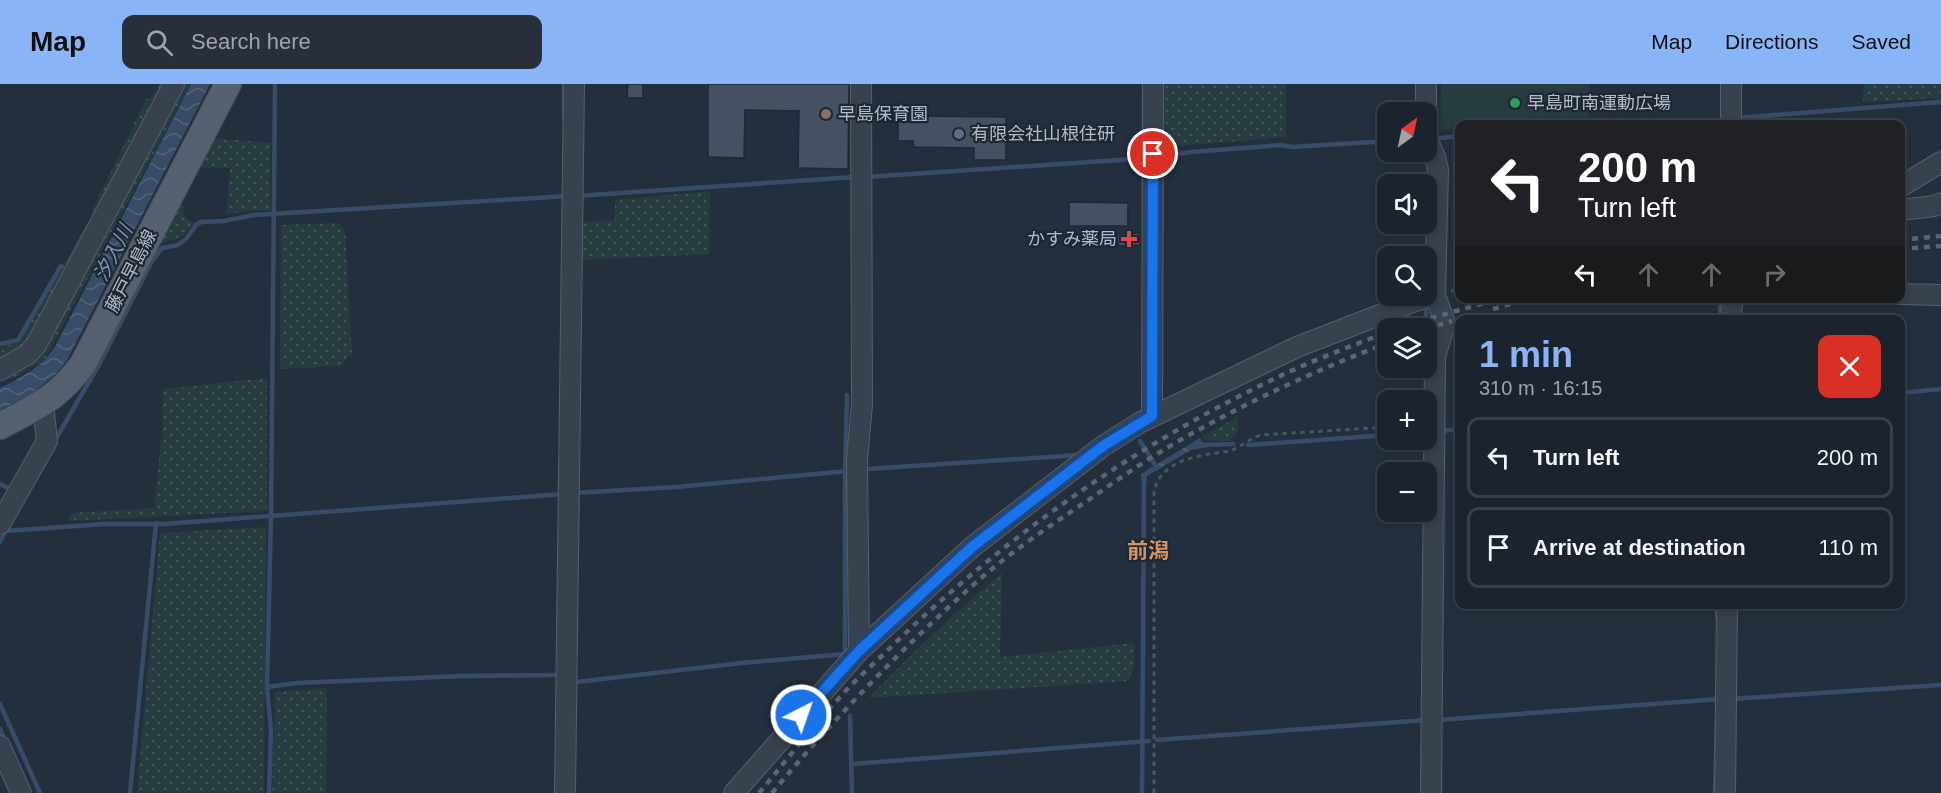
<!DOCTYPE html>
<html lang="en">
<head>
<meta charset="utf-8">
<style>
	body { margin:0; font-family:Helvetica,"Noto Sans JP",sans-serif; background:#282f3a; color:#f1f3f6; height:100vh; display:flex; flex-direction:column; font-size:22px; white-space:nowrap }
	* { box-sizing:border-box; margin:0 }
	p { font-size:20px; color:#a0a4aa }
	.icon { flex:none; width:33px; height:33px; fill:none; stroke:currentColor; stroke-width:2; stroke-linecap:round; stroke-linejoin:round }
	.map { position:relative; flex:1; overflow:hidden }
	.panel { position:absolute; left:1455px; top:231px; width:450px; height:294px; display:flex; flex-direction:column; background:#1b232e; border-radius:12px; box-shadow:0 3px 9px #0003,0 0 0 2px #39404a }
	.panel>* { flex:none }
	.guide { position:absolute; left:1455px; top:36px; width:450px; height:183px; border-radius:12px; box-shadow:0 3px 9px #0003,0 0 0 2px #39404a; background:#202124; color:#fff; overflow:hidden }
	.needle { width:39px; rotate:33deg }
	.buttons { position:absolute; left:1377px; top:18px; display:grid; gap:12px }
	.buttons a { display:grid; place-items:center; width:60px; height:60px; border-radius:12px; background:#1b232e; box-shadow:0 3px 9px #0003,0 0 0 2px #39404a; font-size:30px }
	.pin { position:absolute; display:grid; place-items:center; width:51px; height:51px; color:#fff; margin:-26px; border:3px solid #fff; border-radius:50%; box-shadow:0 2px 6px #0007 }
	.me { position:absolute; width:66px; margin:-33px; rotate:41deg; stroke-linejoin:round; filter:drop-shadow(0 0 4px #0008) }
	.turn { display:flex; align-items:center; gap:21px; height:126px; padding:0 24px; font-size:27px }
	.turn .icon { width:78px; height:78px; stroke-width:2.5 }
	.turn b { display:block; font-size:42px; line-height:51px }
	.lanes { display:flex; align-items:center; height:57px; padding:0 24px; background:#0003; justify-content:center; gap:30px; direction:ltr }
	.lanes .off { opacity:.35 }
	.round { display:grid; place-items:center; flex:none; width:63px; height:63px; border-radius:12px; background:#282f3a }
	.headline { display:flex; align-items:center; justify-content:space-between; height:102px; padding:0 24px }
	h1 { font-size:36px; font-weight:700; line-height:45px; color:#8ab4f8 }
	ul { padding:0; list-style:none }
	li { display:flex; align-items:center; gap:18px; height:81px; margin:0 12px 9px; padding:0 12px; border:3px solid #39404a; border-radius:12px }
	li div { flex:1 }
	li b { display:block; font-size:22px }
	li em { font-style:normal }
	header { display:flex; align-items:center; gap:36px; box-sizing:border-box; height:84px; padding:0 30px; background:#8ab4f8; color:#111 }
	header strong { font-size:28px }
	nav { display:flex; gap:33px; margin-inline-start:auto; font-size:21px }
	.search { width:420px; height:54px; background:#282f3a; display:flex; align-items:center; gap:15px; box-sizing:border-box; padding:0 21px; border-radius:12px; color:#a0a4aa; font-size:22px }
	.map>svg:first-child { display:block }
</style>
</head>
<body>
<header>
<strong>Map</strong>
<div class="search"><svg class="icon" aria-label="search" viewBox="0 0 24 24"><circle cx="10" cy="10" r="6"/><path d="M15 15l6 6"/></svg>Search here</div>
<nav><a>Map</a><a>Directions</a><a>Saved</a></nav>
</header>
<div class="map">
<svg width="1941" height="709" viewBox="0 0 1941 709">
	<defs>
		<pattern id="grass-dots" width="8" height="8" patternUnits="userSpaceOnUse" patternTransform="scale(1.5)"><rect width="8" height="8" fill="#263c3f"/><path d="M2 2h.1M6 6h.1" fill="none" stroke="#435659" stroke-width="1.8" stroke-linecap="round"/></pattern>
		<pattern id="water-waves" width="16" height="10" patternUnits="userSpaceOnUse" patternTransform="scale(1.5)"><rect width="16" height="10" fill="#394c67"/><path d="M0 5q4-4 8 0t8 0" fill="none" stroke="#53647b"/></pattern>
	</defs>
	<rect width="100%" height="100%" fill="#242f3e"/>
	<g fill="url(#grass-dots)">
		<polygon points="160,0 170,0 100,124 91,129 146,15 150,15"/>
		<polygon points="177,0 190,0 45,275 15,294 0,296 0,290 23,276"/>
		<polygon points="1160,0 1286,0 1286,53 1175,62 1160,67"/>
		<polygon points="1864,0 1941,0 1941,14 1863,18"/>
		<polygon points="210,54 271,59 270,127 256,126 226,130 230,84 196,83"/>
		<polygon points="710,107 709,170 580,176 580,138 615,136 615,116"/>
		<polygon points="180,115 186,134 194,139 183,152 156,162"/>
		<polygon points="102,131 35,258 0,282 0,263 20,258 88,138"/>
		<polygon points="338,139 345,145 352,272 347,273 342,282 280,285 281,141"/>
		<polygon points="267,294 267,427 67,437 72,429 154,424 162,348 163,305"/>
		<polygon points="1238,333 1238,348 1230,357 1205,356 1203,352"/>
		<polygon points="266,443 264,709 137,709 160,449"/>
		<path d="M1002,489L1000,573L1135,559L1134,580L1129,597L869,614C911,570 955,528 1002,489Z"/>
		<polygon points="327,604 326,709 272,709 275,608"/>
	</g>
	<polygon fill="#263c3f" points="1441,0 1590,0 1588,37 1537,40 1460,40 1459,45 1440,46"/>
	<g fill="url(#water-waves)">
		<path d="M191,0H210L67,276L57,289L39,304V306L0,326V304C22,293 43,283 56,261Z"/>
		<polygon points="1200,354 1203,359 1208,359 1208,363 1191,366 1147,392 1147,398 1141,397 1141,390"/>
	</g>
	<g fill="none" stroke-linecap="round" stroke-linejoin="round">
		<g stroke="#394c67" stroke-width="4.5">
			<polyline points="564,33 564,0"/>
			<polyline points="1737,34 1941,18"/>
			<polyline points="1660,40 1677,38 1726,36"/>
			<polyline points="1434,52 1435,27"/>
			<polyline points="1432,55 1460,52"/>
			<polyline points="1157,73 1192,68 1281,61 1292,63 1388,57"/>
			<polyline points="867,93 1149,74"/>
			<polyline points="576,112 855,93"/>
			<polyline points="1426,220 1426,244"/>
			<polyline points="1720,236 1720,214"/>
			<polyline points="0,260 18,256 61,182"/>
			<polyline points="1900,309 1941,305"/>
			<polyline points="1441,347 1460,345"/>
			<polyline points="1140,357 1157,384"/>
			<polyline points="54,358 100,279 152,177 162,164 178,161 186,155 196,141 201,138 224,137 254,131 568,112"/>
			<polyline points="1202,361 1233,360"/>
			<polyline points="1248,361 1388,351"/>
			<polyline points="867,385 1080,371"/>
			<polyline points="0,400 12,406"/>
			<polyline points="574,409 677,403 847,387"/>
			<polyline points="6,447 104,440 164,440 563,410"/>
			<polyline points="0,458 7,444"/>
			<polyline points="1717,520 1717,533"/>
			<polyline points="845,572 845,387 847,311"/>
			<polyline points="571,596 576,598 742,579 845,570"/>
			<polyline points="267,603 297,599 462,592 561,591"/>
			<polyline points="1731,615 1941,601"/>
			<polyline points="0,620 40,709"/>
			<polyline points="850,632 852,709"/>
			<polyline points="1438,636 1720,615"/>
			<polyline points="0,645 6,659"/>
			<polyline points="1157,656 1426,636"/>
			<polyline points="852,680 1149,657"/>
			<polyline points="130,709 156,439"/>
			<polyline points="269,709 271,648 267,603 271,431 275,0"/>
			<polyline points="1142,709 1144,394"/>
			<polyline points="1715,709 1717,637"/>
		</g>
	</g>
	<g fill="#455162" stroke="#1f2835" stroke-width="1.5">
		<polygon points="628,0 643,0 643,14 627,14"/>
		<polygon points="708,0 849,0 848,85 798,84 799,27 745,26 744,74 708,73"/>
		<polygon points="910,32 1006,33 1006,76 974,76 974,64 914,63 913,57 898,57 898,38 910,38"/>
		<polygon points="1069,118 1128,119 1128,142 1069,142"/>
		<polygon points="1140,149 1140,161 1118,162 1117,150"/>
	</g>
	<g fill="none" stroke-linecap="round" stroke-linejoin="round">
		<g stroke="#565f6c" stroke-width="22">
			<g id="minor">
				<polyline points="1426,28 1426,0"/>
				<polyline points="1731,40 1731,0"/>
				<polyline points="1426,53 1435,73 1438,86 1435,211 1445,239 1435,273 1431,709"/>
				<polyline points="1900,103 1941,78"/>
				<polyline points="1900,126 1934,122 1941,119"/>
				<polyline points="1900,210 1941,211"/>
				<polyline points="1730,236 1733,214"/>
				<polyline points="0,286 28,270 36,261 174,0"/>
				<polyline points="1152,332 1153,0"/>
				<polyline points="0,440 47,357 43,320"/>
				<polyline points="859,567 857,376 862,320 861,0"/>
				<polyline points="0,662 21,709"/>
				<polyline points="565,709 574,0"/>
				<polyline points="734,709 859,567 972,463 1103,362 1141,338 1297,263 1418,216 1435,211"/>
				<polyline points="1725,709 1727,520"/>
			</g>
		</g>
		<g stroke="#414a57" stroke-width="28">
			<path id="major" d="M0,342C38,322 57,315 83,280L228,0"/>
		</g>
		<g stroke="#44595c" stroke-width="3" stroke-dasharray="4.5 4.5" stroke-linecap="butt">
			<polyline points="1451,207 1460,205"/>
			<path d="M1154,709V411C1155,386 1181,375 1204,371C1213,369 1223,369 1232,366C1243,362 1250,354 1261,351L1388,343"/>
		</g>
		<use href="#minor" stroke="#38414e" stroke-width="20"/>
		<use href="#major" stroke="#56606e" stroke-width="26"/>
		<g stroke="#5a6575" stroke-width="4.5" stroke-dasharray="6 6" stroke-linecap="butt">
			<polyline points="1900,156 1941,152"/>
			<polyline points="1900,165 1941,162"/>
			<polyline points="1493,225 1531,214"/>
			<polyline points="1396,244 1502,214"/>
			<polyline points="1426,245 1452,237"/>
			<path d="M759,709C786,677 812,643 841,612C857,594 876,578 893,561C1006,452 1137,360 1278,293C1314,276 1351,262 1388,248"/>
			<path d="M772,709C836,632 906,560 981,494C1014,466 1051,441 1087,417C1124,391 1162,365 1202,344C1262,311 1324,283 1388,259"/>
		</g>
	</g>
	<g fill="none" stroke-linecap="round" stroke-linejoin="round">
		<g stroke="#114b97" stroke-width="15">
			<polyline id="route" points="801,631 859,567 972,463 1103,362 1152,332 1153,70"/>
		</g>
		<use href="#route" stroke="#1a73e8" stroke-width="10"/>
	</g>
	<circle fill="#2e9e5b" stroke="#1d2633" stroke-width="2" cx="1515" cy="19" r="6"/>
	<circle fill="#8d6e63" stroke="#1d2633" stroke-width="2" cx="826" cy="30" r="6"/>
	<circle fill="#5c6f8a" stroke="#1d2633" stroke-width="2" cx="959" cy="50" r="6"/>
	<path fill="#e0444e" stroke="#1d2633" stroke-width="2" d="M1126 146h6v6h6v6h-6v6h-6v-6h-6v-6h6z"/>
	<g text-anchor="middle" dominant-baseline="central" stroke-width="4.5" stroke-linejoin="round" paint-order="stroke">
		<g font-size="18" fill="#b4bcc9" stroke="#1d2633" text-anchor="start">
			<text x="1527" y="19">早島町南運動広場</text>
			<text x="838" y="30">早島保育園</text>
			<text x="971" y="50">有限会社山根住研</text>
			<text x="1117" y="155" text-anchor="end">かすみ薬局</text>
		</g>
		<g font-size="18" fill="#b4bcc9" stroke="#1d2633">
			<text transform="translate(131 187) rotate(-63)">藤戸早島線</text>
		</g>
		<g font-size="20" font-style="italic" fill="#7c92b1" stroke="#1d2633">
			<text transform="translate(113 169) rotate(-63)">汐入川</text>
		</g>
		<g font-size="21" font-weight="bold" fill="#d59563" stroke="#1d2633">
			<text x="1148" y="466">前潟</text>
		</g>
	</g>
</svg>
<div class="buttons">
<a><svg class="needle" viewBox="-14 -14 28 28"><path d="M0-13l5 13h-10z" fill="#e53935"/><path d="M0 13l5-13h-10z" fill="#a0a4aa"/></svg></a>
<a><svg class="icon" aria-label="sound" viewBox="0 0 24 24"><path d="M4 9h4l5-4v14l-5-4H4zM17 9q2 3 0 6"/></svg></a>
<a><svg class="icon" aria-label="search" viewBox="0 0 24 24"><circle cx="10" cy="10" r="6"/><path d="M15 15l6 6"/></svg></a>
<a><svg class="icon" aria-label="layers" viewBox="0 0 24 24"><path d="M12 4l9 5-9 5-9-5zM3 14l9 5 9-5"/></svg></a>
<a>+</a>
<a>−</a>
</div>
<div class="pin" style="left:1153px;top:70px;background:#d93025"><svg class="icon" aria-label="arrive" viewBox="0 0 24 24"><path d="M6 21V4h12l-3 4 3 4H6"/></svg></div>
<svg class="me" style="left:801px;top:631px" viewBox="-20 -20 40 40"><circle r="17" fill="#1a73e8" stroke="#fff" stroke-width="3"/><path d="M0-11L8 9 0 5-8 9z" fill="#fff"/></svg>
<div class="guide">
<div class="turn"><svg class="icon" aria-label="left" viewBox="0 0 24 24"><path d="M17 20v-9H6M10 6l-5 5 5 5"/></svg><div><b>200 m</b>Turn left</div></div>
<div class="lanes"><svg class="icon" aria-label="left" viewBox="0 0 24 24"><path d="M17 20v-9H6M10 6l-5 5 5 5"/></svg><svg class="icon off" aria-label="ahead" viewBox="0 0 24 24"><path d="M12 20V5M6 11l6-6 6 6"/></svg><svg class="icon off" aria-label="ahead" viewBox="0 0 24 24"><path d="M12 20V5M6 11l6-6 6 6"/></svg><svg class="icon off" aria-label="right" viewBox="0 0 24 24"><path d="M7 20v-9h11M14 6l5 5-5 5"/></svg></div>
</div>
<section class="panel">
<div class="headline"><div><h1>1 min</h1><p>310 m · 16:15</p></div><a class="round" style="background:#d93025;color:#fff"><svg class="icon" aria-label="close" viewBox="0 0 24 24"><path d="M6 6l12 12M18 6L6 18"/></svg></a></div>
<ul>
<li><svg class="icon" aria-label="left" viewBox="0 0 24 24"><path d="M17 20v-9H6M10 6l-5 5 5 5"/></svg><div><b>Turn left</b></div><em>200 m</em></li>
<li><svg class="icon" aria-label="arrive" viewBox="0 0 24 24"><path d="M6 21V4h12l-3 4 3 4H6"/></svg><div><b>Arrive at destination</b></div><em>110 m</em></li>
</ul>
</section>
</div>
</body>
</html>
